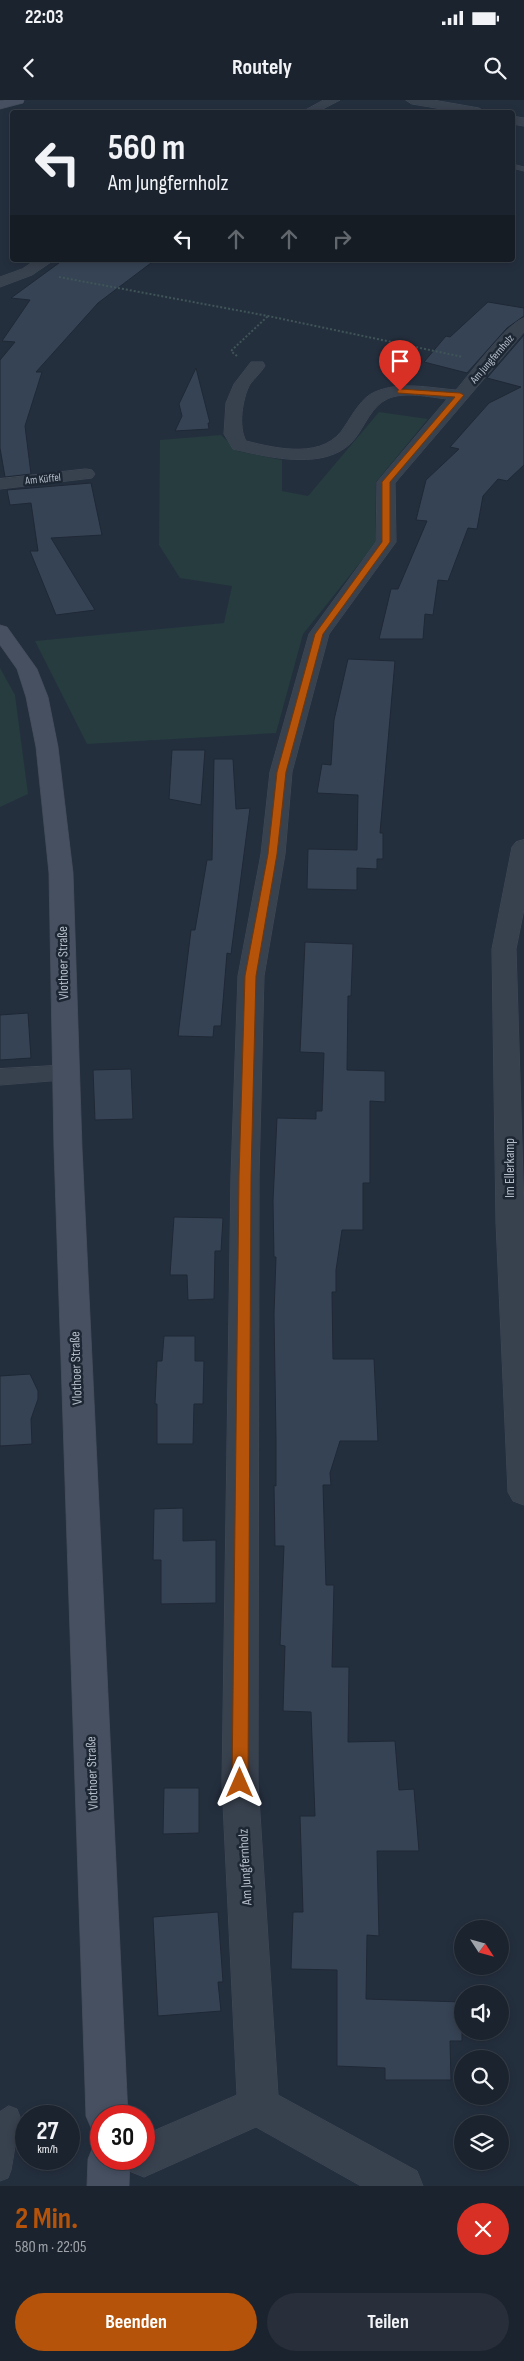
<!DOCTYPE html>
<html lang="de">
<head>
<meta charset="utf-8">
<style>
	body { margin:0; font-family:"Sofia Sans Condensed",sans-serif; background:#282f3a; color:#f1f3f6; height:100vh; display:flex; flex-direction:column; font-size:19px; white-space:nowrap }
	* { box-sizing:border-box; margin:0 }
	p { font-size:16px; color:#a0a4aa }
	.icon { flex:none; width:28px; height:28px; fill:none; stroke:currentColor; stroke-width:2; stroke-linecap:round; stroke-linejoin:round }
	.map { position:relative; height:2086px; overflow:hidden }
	.details { display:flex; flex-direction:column; background:#1b232e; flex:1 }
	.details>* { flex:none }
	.banner { position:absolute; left:10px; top:10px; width:505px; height:152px; border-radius:5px; box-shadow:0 2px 8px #0003,0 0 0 1px #39404a; background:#1b232e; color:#f1f3f6; overflow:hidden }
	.needle { width:32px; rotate:126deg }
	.tools { position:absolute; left:454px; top:1820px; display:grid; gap:10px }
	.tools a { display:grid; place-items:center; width:55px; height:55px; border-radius:50%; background:#1b232e; box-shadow:0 2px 8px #0003,0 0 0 1px #39404a; font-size:25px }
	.speed { position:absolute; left:15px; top:2005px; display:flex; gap:10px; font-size:25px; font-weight:700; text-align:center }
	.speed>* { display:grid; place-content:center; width:65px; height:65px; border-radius:50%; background:#1b232e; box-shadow:0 2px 8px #0003,0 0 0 1px #39404a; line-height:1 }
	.speed small { font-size:12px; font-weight:400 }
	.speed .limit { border:8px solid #d22; background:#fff; color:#111 }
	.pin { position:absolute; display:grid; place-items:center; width:42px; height:42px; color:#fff; margin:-51px -21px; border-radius:50% 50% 50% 0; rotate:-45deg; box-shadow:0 0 5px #0007 }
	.pin .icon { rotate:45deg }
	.me { position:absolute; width:55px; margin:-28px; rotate:0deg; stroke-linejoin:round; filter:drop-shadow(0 0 4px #0008) }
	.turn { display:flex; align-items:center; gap:18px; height:105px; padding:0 15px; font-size:22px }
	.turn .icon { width:65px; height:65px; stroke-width:2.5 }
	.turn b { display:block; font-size:35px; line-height:42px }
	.lanes { display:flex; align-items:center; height:48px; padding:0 15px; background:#0003; justify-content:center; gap:25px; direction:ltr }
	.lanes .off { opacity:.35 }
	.round { display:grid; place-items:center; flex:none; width:52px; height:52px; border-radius:26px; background:#282f3a }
	.summary { display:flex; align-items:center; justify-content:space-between; height:85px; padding:0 15px }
	h1 { font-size:30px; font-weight:700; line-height:38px; color:#b45309 }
	.button { display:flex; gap:10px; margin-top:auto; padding:10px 15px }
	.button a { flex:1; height:58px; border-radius:30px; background:#b45309; color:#fff; font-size:20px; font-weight:700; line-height:58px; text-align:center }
	.button a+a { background:#282f3a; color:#f1f3f6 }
	.status { display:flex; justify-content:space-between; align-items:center; height:35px; padding:0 25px; background:#1b232e; direction:ltr }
	.status svg { height:14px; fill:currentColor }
	header { display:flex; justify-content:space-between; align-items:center; height:65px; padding:0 15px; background:#1b232e; font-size:22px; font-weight:700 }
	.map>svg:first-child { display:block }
</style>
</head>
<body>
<div class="status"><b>22:03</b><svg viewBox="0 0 49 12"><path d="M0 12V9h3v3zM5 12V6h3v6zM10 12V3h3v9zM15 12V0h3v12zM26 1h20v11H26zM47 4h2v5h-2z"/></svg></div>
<header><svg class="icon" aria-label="back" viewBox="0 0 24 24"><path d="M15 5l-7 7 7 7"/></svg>Routely<svg class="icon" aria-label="search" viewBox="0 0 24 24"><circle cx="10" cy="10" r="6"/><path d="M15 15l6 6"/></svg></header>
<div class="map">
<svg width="524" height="2086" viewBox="0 0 524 2086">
	<rect width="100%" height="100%" fill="#242f3e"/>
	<g fill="#263c3f">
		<polygon points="379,312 428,319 376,382 375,444 303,534 276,633 87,644 35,541 224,523 232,486 180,478 159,445 160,340 221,335 238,351 282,360 282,391 308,396"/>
		<polygon points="0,568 15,595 28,694 0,707"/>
	</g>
	<g fill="#364354" stroke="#1f2835">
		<polygon points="63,160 155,160 98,203 36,272 42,272 25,326 31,374 5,377 0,348 0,260 15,242 2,241 30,200 11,198"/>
		<polygon points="488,202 524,208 524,216 507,228 467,273 424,262 446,236 450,237"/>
		<polygon points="524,235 524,365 507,381 498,379 483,396 477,429 468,428 448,481 438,480 433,515 425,514 423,539 379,539 391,489 398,489 427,421 416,420 426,380 459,349 450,347 489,303 521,287 487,278"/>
		<polygon points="196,268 210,323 208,323 209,329 175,331 182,316 179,304"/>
		<polygon points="91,383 102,435 51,438 95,510 56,515 30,451 38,451 31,403 10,405 7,390"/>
		<polygon points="348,559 395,561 380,733 383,733 383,759 377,759 377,769 357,768 357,790 307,789 308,749 357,750 358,695 317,693 322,664 331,665 334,620"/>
		<polygon points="172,650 205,650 201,705 169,699"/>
		<polygon points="214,659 233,659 236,709 250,708 231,854 227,853 221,926 214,926 213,937 178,936 191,830 195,830 207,760 212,760"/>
		<polygon points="305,842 353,844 351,896 348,896 347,970 385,971 385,1002 370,1001 370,1083 363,1083 363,1130 342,1130 336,1170 336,1192 332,1192 333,1259 374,1259 378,1341 340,1341 330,1373 331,1385 323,1385 326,1485 334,1485 332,1567 349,1567 348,1642 395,1641 399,1690 414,1689 419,1751 377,1751 379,1836 367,1835 366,1899 462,1902 462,1941 450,1941 451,1980 385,1980 385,1968 337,1966 337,1870 291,1869 293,1812 303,1812 300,1716 315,1716 311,1612 283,1611 285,1546 280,1545 284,1446 275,1446 274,1385 276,1386 276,1338 274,1214 276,1157 274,1157 273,1101 277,1018 316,1019 316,1011 322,1011 324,953 300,952"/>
		<polygon points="28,913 31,958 0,960 0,915"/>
		<polygon points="131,969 133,1019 95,1020 93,970"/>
		<polygon points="174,1117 223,1118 221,1151 215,1151 214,1199 188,1200 187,1175 170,1175"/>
		<polygon points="164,1236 195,1236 195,1261 204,1261 203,1304 194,1304 193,1344 157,1344 157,1304 155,1304 157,1261 162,1261"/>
		<polygon points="30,1274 38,1291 38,1299 31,1319 32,1344 0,1346 0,1276"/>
		<polygon points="183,1408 183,1441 216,1440 216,1503 161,1504 161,1460 153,1460 154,1409"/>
		<polygon points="164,1688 199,1688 199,1733 163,1734"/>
		<polygon points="218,1812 223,1882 218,1882 221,1911 158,1916 153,1817"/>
	</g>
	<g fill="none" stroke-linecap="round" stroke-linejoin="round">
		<g stroke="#414a57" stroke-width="1">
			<g id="lane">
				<polygon points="512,64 524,67 524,71 512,68"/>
				<polygon points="9,2006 17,2009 20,2017 11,2070 8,2078 0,2081 0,2012"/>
			</g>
		</g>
		<g stroke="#414a57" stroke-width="1">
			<g id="street">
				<polygon points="324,0 340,0 317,12 302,12"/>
				<polygon points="406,0 433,0 479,8 485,12 460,12 412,4"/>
				<polygon points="512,16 524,18 524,26 512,24"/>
				<polygon points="36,160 54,160 32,175 0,187 0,177 22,169"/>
				<path d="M524,218V232L395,383L396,442L329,534L292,672L285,754L264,876L259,1076L258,1683L278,1995L417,2071L423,2086H361L256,2027L144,2077L129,2071L124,2059H144V2035L237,1995L222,1683L231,1076L238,876L261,754L270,672L309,534L376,442L377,382L447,299C429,297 404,291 387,299C372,306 365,325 356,337C330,373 268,357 233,349L224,334L226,303L234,284L251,262H263L265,266C261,272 255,278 250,284C242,299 238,327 246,341C278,349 325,360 345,326C353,314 362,297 375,292C400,281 430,288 456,290C469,275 508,222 524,218Z"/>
				<polygon points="86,369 92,370 95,374 92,378 0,389 0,379"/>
				<polygon points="524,740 524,809 516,849 524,1111 524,1405 513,1401 508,1392 496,1122 492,849 512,747 516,742"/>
				<polygon points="66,965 75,967 79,973 75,979 0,985 0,969"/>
			</g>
		</g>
		<g stroke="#414a57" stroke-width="1">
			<g id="secondary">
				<polygon points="4,0 24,0 23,3 0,9 0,1"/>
				<polygon points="0,525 7,527 37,569 48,597 58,647 73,773 82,1048 128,2016 101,2016 101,2034 92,2030 86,2016 54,1048 49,773 36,647 26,597 17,569 0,545"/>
				<polygon points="101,2041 101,2059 130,2059 129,2086 87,2086 88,2059 94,2044"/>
			</g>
		</g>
		<g stroke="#3f5557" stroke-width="2" stroke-dasharray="2 2" stroke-linecap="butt">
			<polyline points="59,177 268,216 463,257"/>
			<polyline points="237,256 231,251 268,216"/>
		</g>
		<use href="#lane" fill="#38414e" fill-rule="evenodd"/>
		<use href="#street" fill="#38414e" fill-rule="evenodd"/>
		<use href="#secondary" fill="#465061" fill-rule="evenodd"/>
	</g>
	<polygon fill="#b45309" stroke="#753606" points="400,289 460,293 464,295 390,382 390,442 323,534 286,672 277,754 256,876 251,1076 248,1683 245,1688 240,1690 235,1688 232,1683 239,1076 245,876 268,754 277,672 315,534 382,442 382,382 455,297 398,293 397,291"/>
	<g text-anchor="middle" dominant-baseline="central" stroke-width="5" stroke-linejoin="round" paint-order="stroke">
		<g font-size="11" fill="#b4bcc9" stroke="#1d2633">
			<text transform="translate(492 259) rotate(-49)">Am Jungfernholz</text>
			<text transform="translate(43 379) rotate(-6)">Am Küffel</text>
		</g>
		<g font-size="14" fill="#b4bcc9" stroke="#1d2633">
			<text transform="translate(63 863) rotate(-91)">Vlothoer Straße</text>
			<text transform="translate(509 1068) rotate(-90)">Im Ellerkamp</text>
			<text transform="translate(76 1268) rotate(-92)">Vlothoer Straße</text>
			<text transform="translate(92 1673) rotate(-92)">Vlothoer Straße</text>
			<text transform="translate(245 1767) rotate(-93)">Am Jungfernholz</text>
		</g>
	</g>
</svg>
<div class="tools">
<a><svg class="needle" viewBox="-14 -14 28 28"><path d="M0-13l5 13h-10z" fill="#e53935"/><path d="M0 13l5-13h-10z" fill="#a0a4aa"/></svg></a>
<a><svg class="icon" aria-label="sound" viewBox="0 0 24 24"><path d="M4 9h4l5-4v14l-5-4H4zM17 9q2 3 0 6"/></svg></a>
<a><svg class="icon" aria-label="search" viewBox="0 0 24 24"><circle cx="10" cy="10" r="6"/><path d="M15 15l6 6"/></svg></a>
<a><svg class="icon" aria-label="layers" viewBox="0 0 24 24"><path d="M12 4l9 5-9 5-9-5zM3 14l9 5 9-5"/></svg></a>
</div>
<div class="speed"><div>27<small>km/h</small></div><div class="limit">30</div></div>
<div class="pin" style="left:400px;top:291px;background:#d93025"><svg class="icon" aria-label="arrive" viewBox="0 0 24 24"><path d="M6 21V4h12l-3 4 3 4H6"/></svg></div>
<svg class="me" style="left:240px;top:1683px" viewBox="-20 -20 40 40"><path d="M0-17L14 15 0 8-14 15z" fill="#b45309" stroke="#fff" stroke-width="4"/></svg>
<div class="banner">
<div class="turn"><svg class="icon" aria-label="left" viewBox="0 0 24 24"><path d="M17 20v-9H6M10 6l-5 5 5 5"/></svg><div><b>560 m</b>Am Jungfernholz</div></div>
<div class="lanes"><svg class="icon" aria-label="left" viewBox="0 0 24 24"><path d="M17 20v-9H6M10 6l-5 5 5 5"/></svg><svg class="icon off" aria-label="ahead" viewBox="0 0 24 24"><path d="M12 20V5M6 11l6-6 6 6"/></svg><svg class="icon off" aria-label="ahead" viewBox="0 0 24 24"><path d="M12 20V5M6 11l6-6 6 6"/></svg><svg class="icon off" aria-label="right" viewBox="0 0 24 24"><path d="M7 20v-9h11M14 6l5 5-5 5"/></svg></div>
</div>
</div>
<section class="details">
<div class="summary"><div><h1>2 Min.</h1><p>580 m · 22:05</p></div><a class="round" style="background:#d93025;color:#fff"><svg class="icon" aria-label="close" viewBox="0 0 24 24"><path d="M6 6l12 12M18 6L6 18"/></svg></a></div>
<div class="button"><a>Beenden</a><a>Teilen</a></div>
</section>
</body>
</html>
